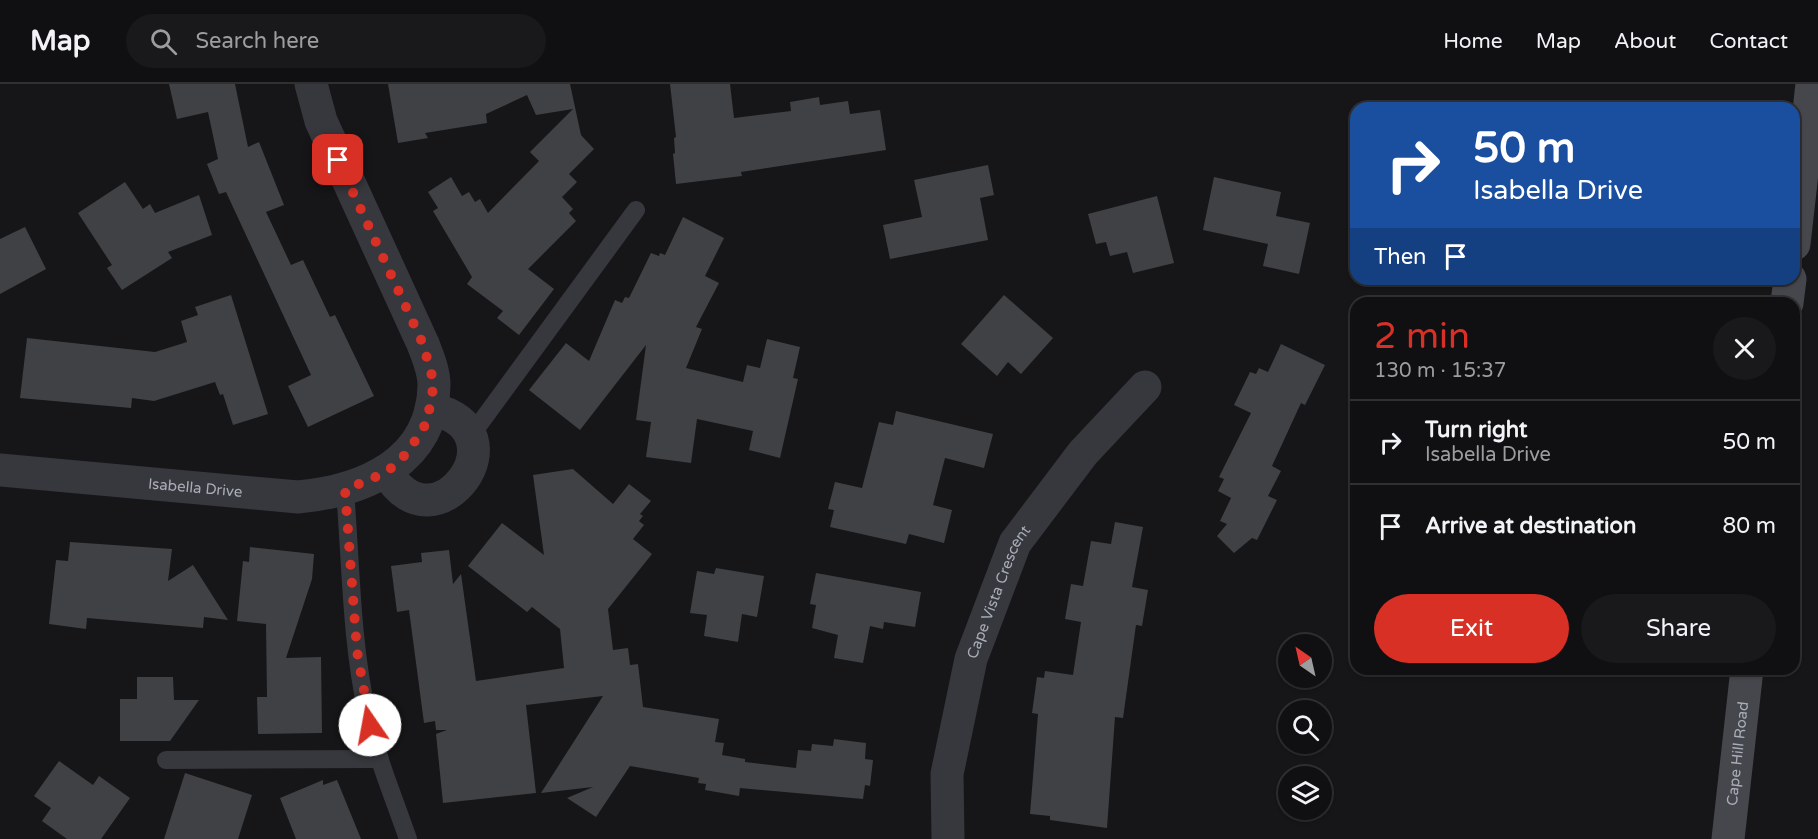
<!DOCTYPE html>
<html lang="en">
<head>
<meta charset="utf-8">
<style>
	body { margin:0; font-family:"Varela Round",sans-serif; background:#19191b; color:#f1f3f6; height:100vh; display:flex; flex-direction:column; font-size:22px; white-space:nowrap }
	* { box-sizing:border-box; margin:0 }
	p { font-size:20px; color:#9c9d9f }
	.icon { flex:none; width:33px; height:33px; fill:none; stroke:currentColor; stroke-width:2; stroke-linecap:round; stroke-linejoin:round }
	.map { position:relative; flex:1; overflow:hidden }
	.panel { position:absolute; left:1350px; top:213px; width:450px; height:378px; display:flex; flex-direction:column; background:#101012; border-radius:18px; box-shadow:0 2px 4px #0004,0 0 0 2px #303032 }
	.panel>* { flex:none }
	.banner { position:absolute; left:1350px; top:18px; width:450px; height:183px; border-radius:18px; box-shadow:0 2px 4px #0004,0 0 0 2px #303032; background:#1a4fa0; color:#fff; overflow:hidden }
	.needle { width:39px; rotate:326deg }
	.tools { position:absolute; left:1278px; top:550px; display:grid; gap:12px }
	.tools a { display:grid; place-items:center; width:54px; height:54px; border-radius:50%; background:#101012; box-shadow:0 2px 4px #0004,0 0 0 2px #303032; font-size:30px }
	.pin { position:absolute; display:grid; place-items:center; width:51px; height:51px; color:#fff; margin:-26px; border-radius:12px; box-shadow:0 3px 9px #0006 }
	.me { position:absolute; width:66px; margin:-33px; rotate:348deg; stroke-linejoin:round; filter:drop-shadow(0 0 4px #0008) }
	.turn { display:flex; align-items:center; gap:21px; height:126px; padding:0 24px; font-size:27px }
	.turn .icon { width:78px; height:78px; stroke-width:2.5 }
	.turn b { display:block; font-size:42px; line-height:51px }
	.then { display:flex; align-items:center; height:57px; padding:0 24px; background:#0003; gap:12px; font-size:22px }
	.round { display:grid; place-items:center; flex:none; width:63px; height:63px; border-radius:32px; background:#19191b }
	.overview { display:flex; align-items:center; justify-content:space-between; height:102px; padding:0 24px }
	h1 { font-size:36px; font-weight:600; line-height:45px; color:#d93025 }
	.button { display:flex; gap:12px; margin-top:auto; padding:12px 24px }
	.button a { flex:1; height:69px; border-radius:36px; background:#d93025; color:#fff; font-size:24px; font-weight:600; line-height:69px; text-align:center }
	.button a+a { background:#19191b; color:#f1f3f6 }
	ul { padding:0; list-style:none }
	li { display:flex; align-items:center; gap:18px; height:84px; padding:0 24px; border-top:2px solid #303032 }
	li div { flex:1 }
	li b { display:block; font-size:22px }
	li em { font-style:normal }
	header { display:flex; align-items:center; gap:36px; box-sizing:border-box; height:84px; padding:0 30px; background:#101012; border-bottom:2px solid #303032 }
	header strong { font-size:28px }
	nav { display:flex; gap:33px; margin-inline-start:auto; font-size:21px }
	.search { width:420px; height:54px; background:#19191b; display:flex; align-items:center; gap:15px; box-sizing:border-box; padding:0 21px; border-radius:33px; color:#9c9d9f; font-size:22px }
	.map>svg:first-child { display:block }
</style>
</head>
<body>
<header>
<strong>Map</strong>
<div class="search"><svg class="icon" aria-label="search" viewBox="0 0 24 24"><circle cx="10" cy="10" r="6"/><path d="M15 15l6 6"/></svg>Search here</div>
<nav><a>Home</a><a>Map</a><a>About</a><a>Contact</a></nav>
</header>
<div class="map">
<svg width="1818" height="755" viewBox="0 0 1818 755">
	<rect width="100%" height="100%" fill="#161618"/>
	<g fill="#404145">
		<polygon points="169,0 235,0 248,63 259,58 284,121 266,128 291,181 303,176 330,233 335,231 374,312 308,343 288,302 311,291 226,108 219,110 207,80 218,75 208,28 177,35"/>
		<polygon points="388,0 570,0 581,51 594,65 569,90 577,98 562,113 573,125 569,129 576,137 528,185 554,205 519,251 497,234 503,227 467,200 472,193 433,127 438,124 428,108 451,93 462,112 469,108 475,118 480,115 488,129 539,77 530,68 573,25 536,31 527,11 486,30 487,39 425,49 428,54 398,59"/>
		<polygon points="670,0 730,0 734,34 791,27 790,18 819,13 820,21 848,17 850,30 880,26 886,66 741,88 742,92 676,100 673,70 675,69 674,54 676,53"/>
		<polygon points="988,81 994,111 980,114 988,156 890,175 883,141 922,133 914,96"/>
		<polygon points="1214,93 1281,108 1276,132 1310,139 1299,190 1263,182 1268,160 1203,146"/>
		<polygon points="125,98 143,125 150,120 155,129 199,111 212,151 168,168 172,174 122,206 107,184 112,181 78,129"/>
		<polygon points="1157,112 1174,179 1133,189 1127,168 1110,172 1106,158 1096,160 1088,130"/>
		<polygon points="683,133 724,154 705,192 719,199 696,243 702,245 686,284 743,298 747,281 760,284 767,255 800,263 793,294 798,295 780,374 749,366 753,347 697,335 691,379 646,373 651,338 636,336 646,261 580,346 529,306 566,259 589,277 615,216 622,219 625,213 629,214 651,169 659,172 660,169 665,171"/>
		<polygon points="25,143 46,185 0,210 0,155"/>
		<polygon points="231,211 268,330 233,341 223,310 220,311 215,298 154,317 132,314 131,324 20,314 27,254 155,268 187,258 181,237 198,231 195,223"/>
		<polygon points="1004,211 1053,254 1021,290 1008,278 997,292 961,260"/>
		<polygon points="1281,260 1325,281 1305,321 1301,319 1272,382 1281,387 1268,412 1277,416 1257,456 1252,454 1234,469 1217,452 1227,440 1220,437 1231,414 1218,407 1224,395 1219,393 1251,329 1234,321 1250,288 1256,290 1259,284 1268,288"/>
		<polygon points="896,327 993,350 984,384 945,374 933,421 952,426 944,459 909,450 906,460 830,443 834,426 828,425 835,398 862,404 879,338 893,341"/>
		<polygon points="573,385 613,420 629,400 651,417 640,430 643,432 639,437 644,441 633,455 652,470 608,525 613,566 628,564 630,581 638,580 643,623 719,635 715,658 724,659 722,671 745,675 745,678 796,684 798,666 811,667 812,660 833,662 834,655 866,659 865,675 873,676 870,702 865,701 863,715 740,704 739,712 705,706 706,700 698,699 699,694 630,682 596,733 567,714 593,703 541,709 603,612 526,621 536,709 443,719 436,650 447,646 436,646 435,637 424,639 409,526 397,528 391,482 422,478 421,469 449,466 453,500 461,490 476,597 564,584 560,545 532,523 527,528 468,482 502,439 544,471 533,391"/>
		<polygon points="1115,438 1143,443 1132,503 1148,506 1142,542 1136,541 1123,634 1115,633 1107,744 1050,736 1050,732 1030,730 1038,630 1032,629 1037,593 1044,594 1045,587 1073,591 1081,538 1065,535 1071,500 1083,502 1091,457 1111,460"/>
		<polygon points="70,458 172,465 168,497 193,481 228,536 204,533 203,544 87,534 86,545 49,540 56,476 68,477"/>
		<polygon points="250,463 314,470 312,495 286,574 321,573 322,649 258,650 257,613 267,613 266,540 237,537 243,477 249,478"/>
		<polygon points="716,484 764,492 757,533 742,530 738,558 704,552 707,531 690,529 697,487 714,490"/>
		<polygon points="816,489 921,508 915,543 884,538 883,545 870,542 863,579 834,574 838,551 812,544 816,521 810,520"/>
		<polygon points="137,593 173,593 174,616 199,616 170,657 120,657 120,615 137,615"/>
		<polygon points="59,677 93,701 99,692 130,714 101,755 67,755 42,737 51,724 34,712"/>
		<polygon points="185,689 252,711 238,755 164,755"/>
		<polygon points="323,696 323,701 337,696 361,755 296,755 280,714"/>
	</g>
	<g fill="none" stroke-linecap="round" stroke-linejoin="round">
		<g stroke="#37383d" stroke-width="18">
			<polyline points="470,353 636,126"/>
			<path d="M345,407C351,480 351,557 367,629C376,672 394,714 408,755"/>
			<polyline points="166,676 380,675"/>
		</g>
		<g stroke="#37383d" stroke-width="33">
			<path id="s1" d="M0,386L298,413C364,407 433,378 434,301C434,287 428,273 423,260L321,37L311,0"/>
			<path d="M387,388C435,471 528,345 431,325"/>
			<path id="s2" d="M948,755L947,690L971,575L1015,459L1083,369L1145,303"/>
		</g>
		<g stroke="#45474d" stroke-width="33">
			<polyline points="1794,160 1812,0"/>
			<polyline points="1787,219 1790,195"/>
			<path id="s3" d="M1728,755L1747,585"/>
		</g>
	</g>
	<g fill="none" stroke-linecap="round" stroke-linejoin="round">
		<polyline stroke="#d93025" stroke-width="10" stroke-dasharray="0 18" points="338,76 423,260 434,299 427,338 408,368 387,388 345,406 357,567 370,641"/>
	</g>
	<g text-anchor="middle" dominant-baseline="central" stroke-width="6" stroke-linejoin="round" paint-order="stroke">
		<g font-size="15" fill="#a8adb8" stroke="#111113">
			<text stroke="none"><textPath href="#s1" startOffset="196">Isabella Drive</textPath></text>
			<text stroke="none"><textPath href="#s2" startOffset="255">Cape Vista Crescent</textPath></text>
			<text stroke="none"><textPath href="#s3" startOffset="86">Cape Hill Road</textPath></text>
		</g>
	</g>
</svg>
<div class="tools">
<a><svg class="needle" viewBox="-14 -14 28 28"><path d="M0-13l5 13h-10z" fill="#e53935"/><path d="M0 13l5-13h-10z" fill="#9c9d9f"/></svg></a>
<a><svg class="icon" aria-label="search" viewBox="0 0 24 24"><circle cx="10" cy="10" r="6"/><path d="M15 15l6 6"/></svg></a>
<a><svg class="icon" aria-label="layers" viewBox="0 0 24 24"><path d="M12 4l9 5-9 5-9-5zM3 14l9 5 9-5"/></svg></a>
</div>
<div class="pin" style="left:338px;top:76px;background:#d93025"><svg class="icon" aria-label="arrive" viewBox="0 0 24 24"><path d="M6 21V4h12l-3 4 3 4H6"/></svg></div>
<svg class="me" style="left:370px;top:641px" viewBox="-20 -20 40 40"><circle r="19" fill="#fff"/><path d="M0-13L10 11 0 6-10 11z" fill="#d93025"/></svg>
<div class="banner">
<div class="turn"><svg class="icon" aria-label="right" viewBox="0 0 24 24"><path d="M7 20v-9h11M14 6l5 5-5 5"/></svg><div><b>50 m</b>Isabella Drive</div></div>
<div class="then">Then<svg class="icon" aria-label="arrive" viewBox="0 0 24 24"><path d="M6 21V4h12l-3 4 3 4H6"/></svg></div>
</div>
<section class="panel">
<div class="overview"><div><h1>2 min</h1><p>130 m · 15:37</p></div><a class="round"><svg class="icon" aria-label="close" viewBox="0 0 24 24"><path d="M6 6l12 12M18 6L6 18"/></svg></a></div>
<ul>
<li><svg class="icon" aria-label="right" viewBox="0 0 24 24"><path d="M7 20v-9h11M14 6l5 5-5 5"/></svg><div><b>Turn right</b><p>Isabella Drive</p></div><em>50 m</em></li>
<li><svg class="icon" aria-label="arrive" viewBox="0 0 24 24"><path d="M6 21V4h12l-3 4 3 4H6"/></svg><div><b>Arrive at destination</b></div><em>80 m</em></li>
</ul>
<div class="button"><a>Exit</a><a>Share</a></div>
</section>
</div>
</body>
</html>
